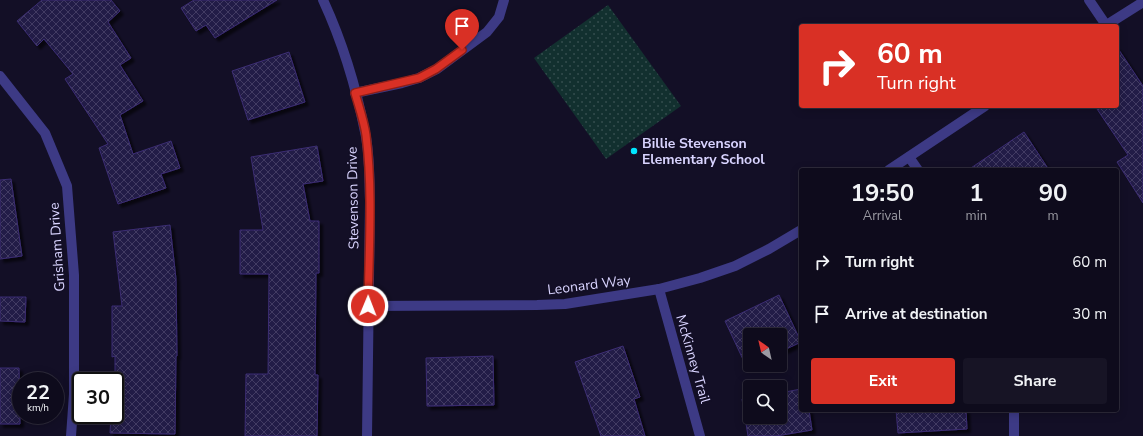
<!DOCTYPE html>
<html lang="en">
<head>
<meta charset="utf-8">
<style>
	body { margin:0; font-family:"Nunito Sans",sans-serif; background:#171425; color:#f1f3f6; height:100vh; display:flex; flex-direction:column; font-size:15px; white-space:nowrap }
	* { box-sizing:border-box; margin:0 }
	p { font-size:13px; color:#9b9ba3 }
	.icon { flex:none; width:22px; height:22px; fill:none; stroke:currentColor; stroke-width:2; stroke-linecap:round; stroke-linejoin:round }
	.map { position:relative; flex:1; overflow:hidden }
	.details { position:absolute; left:799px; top:168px; width:320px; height:244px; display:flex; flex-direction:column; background:#0e0b1c; border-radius:4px; box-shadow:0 2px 10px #0003,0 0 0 1px #2e2b3b }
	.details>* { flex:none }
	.banner { position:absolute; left:799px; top:24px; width:320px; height:84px; border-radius:4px; box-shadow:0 2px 10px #0003,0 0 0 1px #2e2b3b; background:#d93025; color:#fff; overflow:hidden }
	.needle { width:26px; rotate:326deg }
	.fabs { position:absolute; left:743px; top:328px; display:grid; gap:8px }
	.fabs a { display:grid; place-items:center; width:44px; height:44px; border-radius:4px; background:#0e0b1c; box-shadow:0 2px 10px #0003,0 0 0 1px #2e2b3b; font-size:20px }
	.speed { position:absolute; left:12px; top:372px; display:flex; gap:8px; font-size:20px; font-weight:700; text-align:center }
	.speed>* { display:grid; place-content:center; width:52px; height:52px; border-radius:50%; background:#0e0b1c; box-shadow:0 2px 10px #0003,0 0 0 1px #2e2b3b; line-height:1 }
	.speed small { font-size:10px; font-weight:400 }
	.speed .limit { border:2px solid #111; border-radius:6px; background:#fff; color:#111 }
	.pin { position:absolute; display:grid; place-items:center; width:34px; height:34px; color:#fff; margin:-41px -17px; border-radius:50% 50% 50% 0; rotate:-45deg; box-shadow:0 0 4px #0007 }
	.pin .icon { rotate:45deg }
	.me { position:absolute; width:44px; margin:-22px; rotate:1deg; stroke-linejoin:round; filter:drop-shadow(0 0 3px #0008) }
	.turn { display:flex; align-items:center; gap:14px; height:84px; padding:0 12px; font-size:18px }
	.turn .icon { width:52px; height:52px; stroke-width:2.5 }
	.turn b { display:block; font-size:28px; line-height:34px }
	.eta { display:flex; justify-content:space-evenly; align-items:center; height:68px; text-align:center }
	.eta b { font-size:24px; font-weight:700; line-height:28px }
	.cta { display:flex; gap:8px; margin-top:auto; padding:8px 12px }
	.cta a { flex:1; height:46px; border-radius:4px; background:#d93025; color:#fff; font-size:16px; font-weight:700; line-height:46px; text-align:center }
	.cta a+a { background:#171425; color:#f1f3f6 }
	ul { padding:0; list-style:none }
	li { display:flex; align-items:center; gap:12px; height:52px; padding:0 12px }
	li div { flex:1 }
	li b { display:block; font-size:15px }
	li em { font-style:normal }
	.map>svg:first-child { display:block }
</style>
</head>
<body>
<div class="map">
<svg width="1143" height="436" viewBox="0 0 1143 436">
	<defs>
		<pattern id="park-dots" width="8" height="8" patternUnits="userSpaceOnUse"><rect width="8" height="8" fill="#12302f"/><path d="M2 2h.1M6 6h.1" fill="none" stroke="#344d4e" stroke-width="1.8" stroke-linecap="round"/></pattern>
		<pattern id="building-cross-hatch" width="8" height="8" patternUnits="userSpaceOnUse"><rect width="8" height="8" fill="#241b47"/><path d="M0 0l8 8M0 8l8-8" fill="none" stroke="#433b63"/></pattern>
		<filter id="shadow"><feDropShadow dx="3.5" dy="3.5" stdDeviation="1" flood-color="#0009"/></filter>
	</defs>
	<rect width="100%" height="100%" fill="#130f26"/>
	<polygon fill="url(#park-dots)" points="608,5 681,106 606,159 534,58"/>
	<g fill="url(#building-cross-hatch)" stroke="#3b2d73" filter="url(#shadow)">
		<polygon points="42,0 111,0 120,11 108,22 131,58 120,65 143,101 120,115 133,154 171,141 180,168 161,174 166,188 118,204 99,148 108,144 65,79 73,74 44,39 37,46 17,21"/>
		<polygon points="194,0 277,0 215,38 206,25 196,31 181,8"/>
		<polygon points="1117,47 1143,86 1143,203 1117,162 1128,155 1095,106 1117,106"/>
		<polygon points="289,52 305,102 248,120 232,71"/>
		<polygon points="1024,132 1049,170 968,170"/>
		<polygon points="317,146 323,181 303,184 310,221 319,221 319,273 316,273 315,375 318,375 317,436 245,436 246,374 268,374 269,274 240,274 240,230 263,230 251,157"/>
		<polygon points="11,179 22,256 0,259 0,180"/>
		<polygon points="170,225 176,279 177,356 176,356 175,434 110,433 111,415 115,415 115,356 112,357 112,306 122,306 113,232"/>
		<polygon points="779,295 801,342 780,352 780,335 750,335 750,365 753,365 747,368 725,321"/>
		<polygon points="0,297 26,297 25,322 0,321"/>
		<polygon points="623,346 640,397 634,399 645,436 601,436 575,362"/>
		<polygon points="493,356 494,405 427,406 426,358"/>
		<polygon points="0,368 19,368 20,424 0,424"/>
		<polygon points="801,389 801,410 809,410 812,430 776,436 748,436 742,399 750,398 750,417 780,417 780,393"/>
		<polygon points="896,410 966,410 967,429 898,433"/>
	</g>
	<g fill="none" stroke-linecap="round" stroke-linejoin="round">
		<g stroke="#3d3a85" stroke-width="10">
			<path d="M323,0C342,41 356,87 365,132C370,154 369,177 370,200L367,436"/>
			<polyline points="1089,0 1106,25"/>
			<polyline points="1105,26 1143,2"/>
			<polyline points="0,76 45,133 67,186 74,275 74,394 71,436"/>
			<polyline points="355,93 402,83 419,78 437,69 487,32 499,17 504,0"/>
			<polyline points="909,157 918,170"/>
			<polyline points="889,170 985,106"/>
			<polyline points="659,289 700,436"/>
			<polyline points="368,306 537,305 565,304 659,289 700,278 735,266 769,249 801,230"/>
			<polyline points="1014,436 1014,410"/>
		</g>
	</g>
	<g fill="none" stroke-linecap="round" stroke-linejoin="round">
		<g stroke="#8d1f18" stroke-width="10">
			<path id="route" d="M368,306C369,249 373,191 366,135C364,121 359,107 355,93L419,78L436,69L462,50"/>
		</g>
		<use href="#route" stroke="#d93025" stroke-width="7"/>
	</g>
	<circle fill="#00e5ff" stroke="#130f26" stroke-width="1.5" cx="634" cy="151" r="4"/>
	<g text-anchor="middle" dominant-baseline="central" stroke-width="3.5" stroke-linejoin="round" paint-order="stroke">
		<g font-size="14" font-weight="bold" fill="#d9d4ff" stroke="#130f26" text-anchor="start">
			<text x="642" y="143">Billie Stevenson<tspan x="642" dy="16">Elementary School</tspan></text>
		</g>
		<g font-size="14" fill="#d9d4ff" stroke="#130f26">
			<text transform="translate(353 198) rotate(-91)">Stevenson Drive</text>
			<text transform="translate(57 247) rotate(-94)">Grisham Drive</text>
			<text transform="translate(589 285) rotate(-7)">Leonard Way</text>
			<text transform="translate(693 359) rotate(74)">McKinney Trail</text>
		</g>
	</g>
</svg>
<div class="fabs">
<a><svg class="needle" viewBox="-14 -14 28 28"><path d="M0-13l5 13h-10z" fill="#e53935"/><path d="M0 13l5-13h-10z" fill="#9b9ba3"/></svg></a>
<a><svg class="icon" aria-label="search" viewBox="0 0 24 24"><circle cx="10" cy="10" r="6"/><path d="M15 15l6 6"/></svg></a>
</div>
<div class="speed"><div>22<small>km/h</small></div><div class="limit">30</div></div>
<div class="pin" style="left:462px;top:50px;background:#d93025"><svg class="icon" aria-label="arrive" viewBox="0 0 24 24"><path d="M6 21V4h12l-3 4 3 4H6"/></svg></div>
<svg class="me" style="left:368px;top:306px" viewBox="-20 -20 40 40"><circle r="17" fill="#d93025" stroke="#fff" stroke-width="3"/><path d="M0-11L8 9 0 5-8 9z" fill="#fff"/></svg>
<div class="banner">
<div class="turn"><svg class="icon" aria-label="right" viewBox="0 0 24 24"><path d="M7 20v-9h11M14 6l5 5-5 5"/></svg><div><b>60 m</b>Turn right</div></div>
</div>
<section class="details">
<div class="eta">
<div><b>19:50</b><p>Arrival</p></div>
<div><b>1</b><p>min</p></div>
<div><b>90</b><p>m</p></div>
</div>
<ul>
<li><svg class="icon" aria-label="right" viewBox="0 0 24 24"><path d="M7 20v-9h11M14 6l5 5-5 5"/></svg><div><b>Turn right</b></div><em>60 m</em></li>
<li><svg class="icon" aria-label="arrive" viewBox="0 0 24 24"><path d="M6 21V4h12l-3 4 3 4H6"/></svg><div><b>Arrive at destination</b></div><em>30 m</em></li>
</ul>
<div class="cta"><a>Exit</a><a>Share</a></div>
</section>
</div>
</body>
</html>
